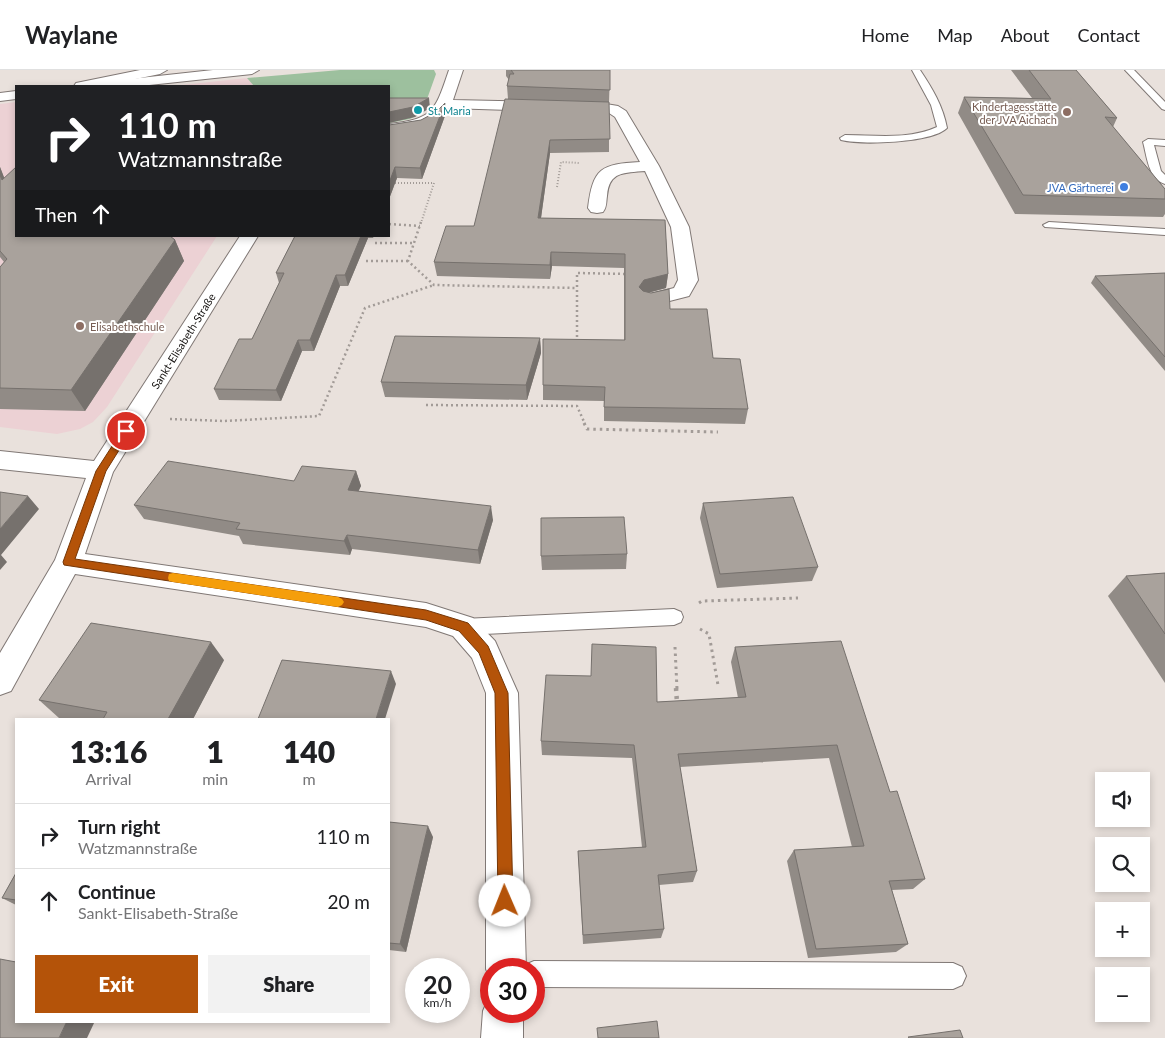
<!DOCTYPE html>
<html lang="en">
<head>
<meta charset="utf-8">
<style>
	body { margin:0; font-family:Lato,sans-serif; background:#f2f2f2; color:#202124; height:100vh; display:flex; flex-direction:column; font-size:19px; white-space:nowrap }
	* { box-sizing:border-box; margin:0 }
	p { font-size:16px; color:#757577 }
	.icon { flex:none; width:28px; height:28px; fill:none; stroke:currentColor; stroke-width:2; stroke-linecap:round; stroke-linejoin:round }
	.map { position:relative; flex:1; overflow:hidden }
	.side { position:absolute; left:15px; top:648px; width:375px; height:305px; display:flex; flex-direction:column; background:#fff; border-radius:0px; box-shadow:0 2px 8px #0003 }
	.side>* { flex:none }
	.top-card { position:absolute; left:15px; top:15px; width:375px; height:152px; border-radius:0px; box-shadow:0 2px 8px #0003; background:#202124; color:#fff; overflow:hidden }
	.buttons { position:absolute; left:1095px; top:702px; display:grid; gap:10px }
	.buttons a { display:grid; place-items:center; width:55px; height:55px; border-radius:0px; background:#fff; box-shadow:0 2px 8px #0003; font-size:25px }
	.speed { position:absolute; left:405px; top:888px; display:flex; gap:10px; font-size:25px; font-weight:700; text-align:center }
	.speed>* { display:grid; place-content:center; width:65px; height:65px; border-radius:50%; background:#fff; box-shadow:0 2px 8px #0003; line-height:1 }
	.speed small { font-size:12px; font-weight:400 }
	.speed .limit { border:8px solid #d22; background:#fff; color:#111 }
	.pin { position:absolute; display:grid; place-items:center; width:42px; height:42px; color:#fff; margin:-21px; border:2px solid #fff; border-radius:50%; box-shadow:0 1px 5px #0007 }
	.me { position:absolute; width:55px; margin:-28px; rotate:359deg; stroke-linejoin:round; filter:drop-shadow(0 0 4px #0008) }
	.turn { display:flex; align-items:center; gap:18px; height:105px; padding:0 20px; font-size:22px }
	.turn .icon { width:65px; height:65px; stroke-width:2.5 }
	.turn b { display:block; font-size:35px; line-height:42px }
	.then { display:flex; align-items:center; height:48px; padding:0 20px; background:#0003; gap:10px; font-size:19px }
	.eta { display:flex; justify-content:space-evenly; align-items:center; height:85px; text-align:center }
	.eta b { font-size:30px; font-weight:800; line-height:35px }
	.cta { display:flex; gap:10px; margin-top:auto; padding:10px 20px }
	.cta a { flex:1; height:58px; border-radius:0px; background:#b45309; color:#fff; font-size:20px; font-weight:800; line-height:58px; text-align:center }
	.cta a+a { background:#f2f2f2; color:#202124 }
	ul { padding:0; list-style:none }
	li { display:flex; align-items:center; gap:15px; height:65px; padding:0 20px; border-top:1px solid #e0e0e0 }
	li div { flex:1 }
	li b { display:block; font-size:19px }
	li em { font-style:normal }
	header { display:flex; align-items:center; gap:30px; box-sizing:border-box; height:70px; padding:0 25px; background:#fff; border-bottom:1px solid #e0e0e0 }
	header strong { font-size:24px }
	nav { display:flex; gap:28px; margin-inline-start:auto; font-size:18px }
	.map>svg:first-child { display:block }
</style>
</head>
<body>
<header>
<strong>Waylane</strong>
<nav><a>Home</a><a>Map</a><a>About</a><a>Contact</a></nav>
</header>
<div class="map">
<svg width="1165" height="968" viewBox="0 0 1165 968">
	<rect width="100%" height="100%" fill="#e9e1dc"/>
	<g fill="#ecd1d4">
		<polygon points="247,8 254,16 172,16"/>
		<polygon points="16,32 16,166 217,166 107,337 93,352 80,359 57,364 0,357 0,34"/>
	</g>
	<polygon fill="#9dc09e" points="340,0 434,0 436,4 422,43 410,49 389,53 389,16 254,16 247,8"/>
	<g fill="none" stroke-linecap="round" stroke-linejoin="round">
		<g stroke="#807875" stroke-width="2">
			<g id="lane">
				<path d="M912,0H920C932,18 943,36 947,58C932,73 862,75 841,70L840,68L845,65C875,65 909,70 937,57L931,35Z"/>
				<polygon points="1125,0 1134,0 1165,32 1165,40 1162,39"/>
				<path d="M1148,69L1165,70V76L1154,75L1161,101L1165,105V114C1148,109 1147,86 1143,72Z"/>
				<polygon points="1049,152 1165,159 1165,165 1045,157 1043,155"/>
				<polygon points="674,539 681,542 683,547 681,552 674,555 463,565 456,563 454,557 456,551 463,549"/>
				<polygon points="534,891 953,893 962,897 966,906 962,915 953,919 534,917 534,899 524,899 525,895"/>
			</g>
		</g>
		<g stroke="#807875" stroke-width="2">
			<g id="street">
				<polygon points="140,0 167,0 160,4 101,16 74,16 76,13 81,12"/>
				<path d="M449,0H463L453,30L600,33L618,36L626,41L659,96L689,157L698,210L689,226L650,236L643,234L640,230L643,226L674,218L678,210L671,157L645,101C624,103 609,101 607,126C606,132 607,137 603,142L597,143L591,142L588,138C593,98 601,94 640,92L615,47L609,43L448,38C434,59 412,62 389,64V54C434,49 435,41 449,0Z"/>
				<polygon points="240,166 258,166 113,402 85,484 426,533 473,548 495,571 518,623 526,899 491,899 491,911 486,899 486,623 472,588 453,566 426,557 75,504 11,621 0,625 0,583 55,490 86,408 0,399 0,381 94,391"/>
				<polygon points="491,926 491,941 523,941 523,968 481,968 483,941 489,927"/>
			</g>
		</g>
		<g stroke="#807875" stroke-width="2">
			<g id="secondary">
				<polygon points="213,0 259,0 252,4 140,16 96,16 98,13 103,12"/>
				<polygon points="16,21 16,29 0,31 0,23"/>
			</g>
		</g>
		<g stroke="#a29b97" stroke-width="2" stroke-dasharray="1 2" stroke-linecap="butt">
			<polyline points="389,113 434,113 421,153"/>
			<polyline points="557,117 561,92 580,93"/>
		</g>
		<g stroke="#a29b97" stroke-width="2.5" stroke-dasharray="2 3" stroke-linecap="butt">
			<polyline points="421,152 408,191 434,215 577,218"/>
			<polyline points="389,154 420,156"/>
			<polyline points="375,173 414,173"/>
			<polyline points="366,191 408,191"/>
			<polyline points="577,272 577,203 627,204"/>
			<polyline points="426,335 577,336 585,354"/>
			<polyline points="170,349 224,351 319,346 365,238 434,215"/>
		</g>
		<g stroke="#a29b97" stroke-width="3" stroke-dasharray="2.5 4" stroke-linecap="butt">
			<polyline points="584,353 587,359 718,362"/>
			<polyline points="699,533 702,531 798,528"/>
			<polyline points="700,559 709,564 718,615"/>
			<polyline points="675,577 677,619"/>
		</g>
		<polyline stroke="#a29b97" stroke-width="4.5" stroke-dasharray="3 5" stroke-linecap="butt" points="676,618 677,633"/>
		<use href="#lane" fill="#fff" fill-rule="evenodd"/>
		<use href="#street" fill="#fff" fill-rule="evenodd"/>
		<use href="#secondary" fill="#fff" fill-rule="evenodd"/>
	</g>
	<g fill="#918b86">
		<polygon points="506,0 610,0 609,33 609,82 550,83 541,148 665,150 668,204 666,218 648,223 670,239 713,288 748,339 745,354 604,351 604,331 543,330 543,315 624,270 624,198 552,196 550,209 437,206 434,192 474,156 508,29 507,16 509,10 506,6"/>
		<polygon points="1011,0 1076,0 1117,48 1113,57 1165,119 1165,144 1163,147 1015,144 958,43 964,27 1032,28"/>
		<polygon points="445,33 446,43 422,109 397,108 389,129 389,55 421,50 436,42"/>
		<polygon points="0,97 4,108 175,170 184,191 85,341 0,339 0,197 4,192 0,187"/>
		<polygon points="295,166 374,166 373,168 368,168 348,216 340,216 314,281 302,281 281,331 219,330 214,319 252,269 279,213 276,203"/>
		<polygon points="1165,203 1165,301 1091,213 1095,206"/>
		<polygon points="540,268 541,283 527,330 385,327 381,312"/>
		<polygon points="356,401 361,416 358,421 493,450 480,494 352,479 350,485 243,474 239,466 144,449 134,435 294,411"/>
		<polygon points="703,433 818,497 812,511 717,518 700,448"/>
		<polygon points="627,484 626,499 542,500 541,486"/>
		<polygon points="1165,503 1165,613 1108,526 1126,506"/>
		<polygon points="735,577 890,722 925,809 913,819 892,820 908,874 896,882 808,888 787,791 794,780 852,777 829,688 680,697 697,801 693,812 659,815 664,859 661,868 583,874 578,781 642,777 632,688 542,685 541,671 657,632 738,628 731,592"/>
		<polygon points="224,590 193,649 63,649 59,648 39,630"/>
		<polygon points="389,752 433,767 406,882 389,880"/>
		<polygon points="16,803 16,835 2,828"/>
	</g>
	<g fill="#76716d">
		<polygon points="429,28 430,38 415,47 389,53 389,42"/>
		<polygon points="445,33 446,43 422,109 420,98"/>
		<polygon points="550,70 550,83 539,162 538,148"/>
		<polygon points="0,97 13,130 2,110 0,105"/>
		<polygon points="395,97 397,108 389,129 389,113"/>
		<polygon points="361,166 367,166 368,168 348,216 345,205"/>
		<polygon points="175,170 184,191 85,341 71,320"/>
		<polygon points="551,182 552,196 550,209 550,195"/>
		<polygon points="668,204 666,218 643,224 639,217 644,210"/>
		<polygon points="336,205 340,216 314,281 310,270"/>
		<polygon points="540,268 541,283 527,330 526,315"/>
		<polygon points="298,270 302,281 281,331 276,320"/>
		<polygon points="356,401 361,416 352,435 348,420"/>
		<polygon points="28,426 39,439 1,485 7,492 0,500 0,459"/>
		<polygon points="491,436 493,450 480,494 478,480"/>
		<polygon points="347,465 352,479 350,485 344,471"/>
		<polygon points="211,572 224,590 193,649 168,649"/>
		<polygon points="391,601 396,614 385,649 376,649"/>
		<polygon points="428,756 433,767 406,882 400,874"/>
		<polygon points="67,951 95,951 87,968 59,968"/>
	</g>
	<g fill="#a9a29c" stroke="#76716d">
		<polygon points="511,0 610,0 610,20 507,16 510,4 514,4"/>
		<polygon points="1029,0 1076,0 1117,48 1105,47 1165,119 1165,129 1023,125 964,27 1051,29"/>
		<polygon points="389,28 429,28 413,37 389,42"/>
		<polygon points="505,29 609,32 610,69 550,70 538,148 665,150 668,204 644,210 639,217 643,221 651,223 669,219 670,239 707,239 713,288 740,289 748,339 604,337 605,317 543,315 543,269 625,270 625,184 551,182 550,195 434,192 446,156 474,156"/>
		<polygon points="445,33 420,98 395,97 389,113 389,55 421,50 436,42"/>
		<polygon points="16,97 16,166 170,166 175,170 71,320 0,318 0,197 7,189 0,181 0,105 2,110"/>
		<polygon points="295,166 361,166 345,205 336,205 310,270 298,270 276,320 214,319 239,269 252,269 284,203 276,203"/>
		<polygon points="1165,203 1165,287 1095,206"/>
		<polygon points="395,266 540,268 526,315 381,312"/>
		<polygon points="168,391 294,411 302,396 356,401 348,420 491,436 478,480 347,465 344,471 236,459 240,453 134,435"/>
		<polygon points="0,422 28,426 0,459"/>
		<polygon points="793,427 818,497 720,504 703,433"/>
		<polygon points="624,447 627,484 541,486 541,448"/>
		<polygon points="1165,503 1165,564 1126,506"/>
		<polygon points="91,553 211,572 168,649 103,649 107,642 39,630"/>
		<polygon points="841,571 890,722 897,721 925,809 889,811 908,874 816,879 794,780 864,776 837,675 678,684 697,801 658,805 664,859 583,865 578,781 646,777 634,675 541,671 546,605 591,606 592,574 656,577 657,632 746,627 735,577"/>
		<polygon points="282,590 391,601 376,649 258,649"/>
		<polygon points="389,752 428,756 400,874 389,873"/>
		<polygon points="16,803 16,830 2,828"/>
		<polygon points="0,889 16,892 16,951 67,951 59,968 0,968"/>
		<polygon points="657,951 659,968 598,968 597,958"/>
		<polygon points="960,960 963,968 909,968 908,967"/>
	</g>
	<polygon fill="#b45309" stroke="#753606" points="126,358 131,361 106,401 75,489 426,540 468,553 488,576 508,623 513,831 511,836 505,839 500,836 498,831 495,623 479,583 459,561 426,550 64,495 63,492 96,401 123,359"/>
	<polygon fill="#f59e0b" points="173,503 338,527 342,529 344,532 342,535 338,537 173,512 169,511 168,508 169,504"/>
	<circle fill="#0f9aa8" stroke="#fff" stroke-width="2" cx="418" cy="40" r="5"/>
	<g fill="#8d6e63" stroke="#fff" stroke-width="2">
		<circle cx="1067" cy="42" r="5"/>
		<circle cx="80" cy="256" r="5"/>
	</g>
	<circle fill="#3f7fe0" stroke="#fff" stroke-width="2" cx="1124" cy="117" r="5"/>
	<g text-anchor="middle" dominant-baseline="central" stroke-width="4" stroke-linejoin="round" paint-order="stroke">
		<g font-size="11" fill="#785e54" stroke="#fff" text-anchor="end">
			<text x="1057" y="36">Kindertagesstätte<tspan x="1057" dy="13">der JVA Aichach</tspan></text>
			<text x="90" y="256" text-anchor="start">Elisabethschule</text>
		</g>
		<g font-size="11" fill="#0d838f" stroke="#fff" text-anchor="start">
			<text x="428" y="40">St. Maria</text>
		</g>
		<g font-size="11" fill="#366cbe" stroke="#fff" text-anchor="end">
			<text x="1114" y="117">JVA Gärtnerei</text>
		</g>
		<g font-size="11" fill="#13100e" stroke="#fff">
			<text transform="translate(183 271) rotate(-58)">Sankt-Elisabeth-Straße</text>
		</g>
	</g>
</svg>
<div class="buttons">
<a><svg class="icon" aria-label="sound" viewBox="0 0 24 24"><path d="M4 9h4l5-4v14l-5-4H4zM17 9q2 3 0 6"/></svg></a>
<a><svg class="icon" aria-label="search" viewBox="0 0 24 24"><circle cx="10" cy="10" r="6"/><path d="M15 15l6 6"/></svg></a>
<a>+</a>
<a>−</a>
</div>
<div class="speed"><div>20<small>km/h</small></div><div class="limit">30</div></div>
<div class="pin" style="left:126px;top:361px;background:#d93025"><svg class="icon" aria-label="arrive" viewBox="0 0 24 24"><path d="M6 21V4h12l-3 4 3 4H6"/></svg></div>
<svg class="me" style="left:505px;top:831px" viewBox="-20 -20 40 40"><circle r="19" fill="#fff"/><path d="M0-13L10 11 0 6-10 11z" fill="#b45309"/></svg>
<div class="top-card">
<div class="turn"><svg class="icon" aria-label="right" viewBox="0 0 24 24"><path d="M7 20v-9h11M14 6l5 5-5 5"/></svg><div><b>110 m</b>Watzmannstraße</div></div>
<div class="then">Then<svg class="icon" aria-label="ahead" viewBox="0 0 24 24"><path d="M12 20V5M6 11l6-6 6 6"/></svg></div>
</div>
<section class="side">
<div class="eta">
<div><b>13:16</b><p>Arrival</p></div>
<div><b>1</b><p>min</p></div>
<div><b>140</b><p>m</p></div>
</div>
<ul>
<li><svg class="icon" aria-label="right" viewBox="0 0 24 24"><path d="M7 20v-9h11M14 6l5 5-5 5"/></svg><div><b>Turn right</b><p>Watzmannstraße</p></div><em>110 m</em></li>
<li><svg class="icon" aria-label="ahead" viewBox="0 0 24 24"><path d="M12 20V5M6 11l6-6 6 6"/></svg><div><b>Continue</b><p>Sankt-Elisabeth-Straße</p></div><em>20 m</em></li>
</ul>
<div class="cta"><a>Exit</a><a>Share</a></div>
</section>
</div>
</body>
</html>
